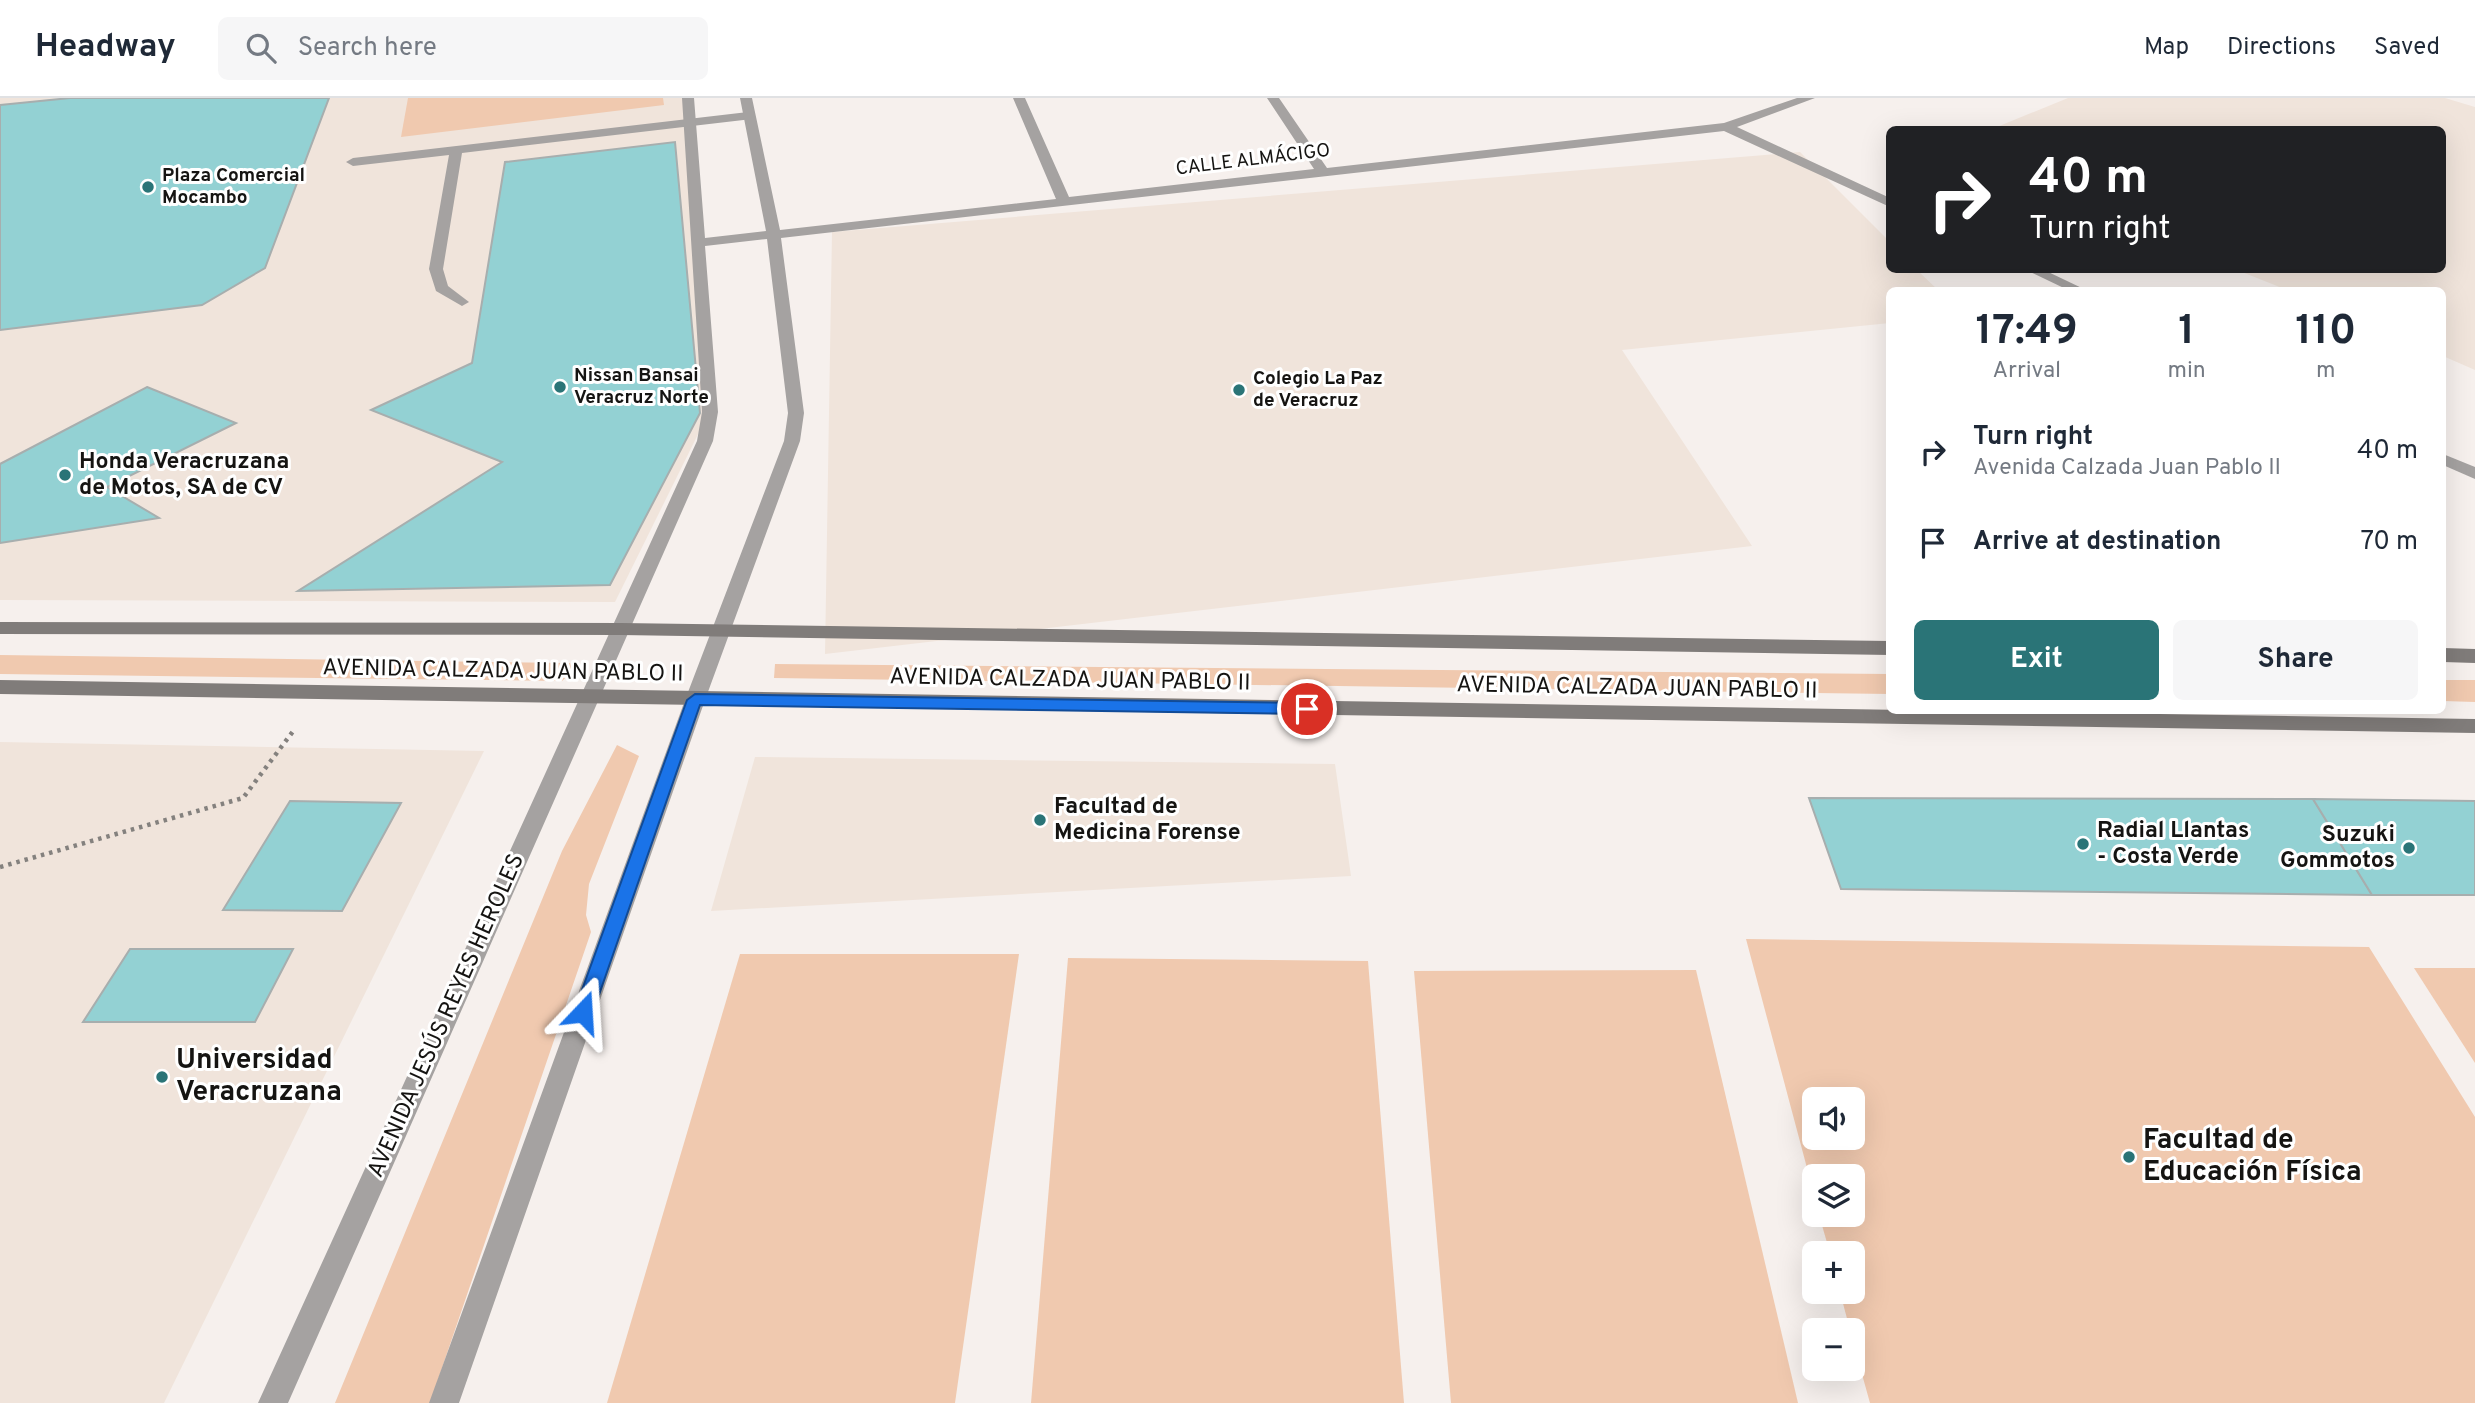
<!DOCTYPE html>
<html lang="en">
<head>
<meta charset="utf-8">
<style>
	body { margin:0; font-family:Overpass,sans-serif; background:#f6f6f7; color:#1f2937; height:100vh; display:flex; flex-direction:column; font-size:26px; white-space:nowrap }
	* { box-sizing:border-box; margin:0 }
	p { font-size:23px; color:#747a83 }
	.icon { flex:none; width:38px; height:38px; fill:none; stroke:currentColor; stroke-width:2; stroke-linecap:round; stroke-linejoin:round }
	.map { position:relative; flex:1; overflow:hidden }
	.drawer { position:absolute; left:1886px; top:189px; width:560px; height:427px; display:flex; flex-direction:column; background:#fff; border-radius:10px; box-shadow:0 7px 28px #0002 }
	.drawer>* { flex:none }
	.hud { position:absolute; left:1886px; top:28px; width:560px; height:147px; border-radius:10px; box-shadow:0 7px 28px #0002; background:#202124; color:#fff; overflow:hidden }
	.controls { position:absolute; left:1802px; top:989px; display:grid; gap:14px }
	.controls a { display:grid; place-items:center; width:63px; height:63px; border-radius:10px; background:#fff; box-shadow:0 7px 28px #0002; font-size:35px }
	.pin { position:absolute; display:grid; place-items:center; width:60px; height:60px; color:#fff; margin:-30px; border:4px solid #fff; border-radius:50%; box-shadow:0 2px 7px #0007 }
	.me { position:absolute; width:77px; margin:-38px; rotate:20deg; stroke-linejoin:round; filter:drop-shadow(0 0 5px #0008) }
	.turn { display:flex; align-items:center; gap:24px; height:147px; padding:0 28px; font-size:32px }
	.turn .icon { width:91px; height:91px; stroke-width:2.5 }
	.turn b { display:block; font-size:49px; line-height:60px }
	.eta { display:flex; justify-content:space-evenly; align-items:center; height:119px; text-align:center }
	.eta b { font-size:42px; font-weight:700; line-height:49px }
	.cta { display:flex; gap:14px; margin-top:auto; padding:14px 28px }
	.cta a { flex:1; height:80px; border-radius:10px; background:#2a7477; color:#fff; font-size:28px; font-weight:700; line-height:80px; text-align:center }
	.cta a+a { background:#f6f6f7; color:#1f2937 }
	ul { padding:0; list-style:none }
	li { display:flex; align-items:center; gap:21px; height:91px; padding:0 28px }
	li div { flex:1 }
	li b { display:block; font-size:26px }
	li em { font-style:normal }
	header { display:flex; align-items:center; gap:42px; box-sizing:border-box; height:98px; padding:0 35px; background:#fff; border-bottom:2px solid #e0e1e3 }
	header strong { font-size:33px }
	nav { display:flex; gap:38px; margin-inline-start:auto; font-size:24px }
	.search { width:490px; height:63px; background:#f6f6f7; display:flex; align-items:center; gap:18px; box-sizing:border-box; padding:0 24px; border-radius:10px; color:#747a83; font-size:26px }
	.map>svg:first-child { display:block }
</style>
</head>
<body>
<header>
<strong>Headway</strong>
<div class="search"><svg class="icon" aria-label="search" viewBox="0 0 24 24"><circle cx="10" cy="10" r="6"/><path d="M15 15l6 6"/></svg>Search here</div>
<nav><a>Map</a><a>Directions</a><a>Saved</a></nav>
</header>
<div class="map">
<svg width="2475" height="1305" viewBox="0 0 2475 1305">
	<rect width="100%" height="100%" fill="#f6f0ed"/>
	<g fill="#f0e4db">
		<polygon points="0,0 684,0 709,314 615,504 0,502"/>
		<polygon points="2068,0 2445,0 2475,9 2475,272 2443,258 2443,192 2287,192 2237,172 2443,172 2443,32 1992,31"/>
		<polygon points="1800,54 1890,144 1890,172 1917,172 1938,192 1890,192 1890,225 1622,252 1752,448 825,556 832,134"/>
		<polygon points="0,644 484,653 164,1305 0,1305"/>
		<polygon points="755,659 1335,666 1351,778 711,813"/>
	</g>
	<g fill="#f0c9af" fill-rule="evenodd">
		<polygon points="408,0 663,0 664,7 401,39"/>
		<polygon points="0,557 570,565 572,574 562,583 0,576"/>
		<polygon points="775,566 1890,576 1890,596 774,580"/>
		<polygon points="2443,582 2475,582 2475,604 2443,603"/>
		<polygon points="617,647 639,658 589,786 586,817 591,834 430,1305 335,1305 562,753"/>
		<path d="M1746,841L2369,849L2475,1019V1305H1870L1853,1244V1232H1850L1840,1194H1853V1155H1830L1819,1117L1853,1116V1078H1815V1100ZM1853,1001V1040H1815V1001Z"/>
		<polygon points="740,856 1019,856 955,1305 607,1305"/>
		<polygon points="1068,860 1368,863 1404,1305 1031,1305"/>
		<polygon points="2414,870 2475,870 2475,965"/>
		<polygon points="1696,872 1798,1305 1451,1305 1414,873"/>
	</g>
	<g fill="#93d1d3" stroke="#a7aeae" stroke-width="2">
		<polygon points="70,0 329,0 265,170 202,207 0,232 0,7"/>
		<polygon points="675,44 700,315 610,487 298,493 502,364 371,312 472,265 505,64"/>
		<polygon points="147,289 236,325 107,389 159,420 0,445 0,366"/>
		<polygon points="1809,700 2313,701 2372,797 1841,791"/>
		<polygon points="2313,701 2475,703 2475,797 2372,797"/>
		<polygon points="290,703 401,705 342,813 223,812"/>
		<polygon points="130,851 293,851 255,924 83,924"/>
	</g>
	<g fill="none" stroke-linecap="round" stroke-linejoin="round">
		<polyline stroke="#84817e" stroke-width="4.5" stroke-dasharray="3.5 5" stroke-linecap="butt" points="0,769 243,700 294,632"/>
		<polygon fill="#a5a2a1" fill-rule="evenodd" points="748,14 752,15 752,21 462,55 443,171 448,188 469,204 462,208 436,193 429,171 449,57 353,68 346,64 353,60"/>
		<g fill="#a5a2a1" fill-rule="evenodd">
			<polygon points="682,0 694,0 705,140 766,133 740,0 752,0 780,132 1056,101 1013,0 1025,0 1069,99 1314,71 1267,0 1279,0 1327,70 1724,25 1797,0 1815,0 1737,29 1890,100 1890,109 1724,33 781,140 804,315 800,343 705,602 459,1305 429,1305 685,602 784,343 788,315 767,141 705,148 718,314 713,343 288,1305 258,1305 697,343 702,314"/>
			<polygon points="2026,172 2044,172 2086,192 2068,192"/>
			<polygon points="2443,356 2475,369 2475,381 2443,367"/>
		</g>
		<g fill="#807c7a" fill-rule="evenodd">
			<polygon points="0,524 621,525 1890,543 1890,557 621,537 0,536"/>
			<polygon points="2443,550 2475,551 2475,565 2443,564"/>
			<polygon points="0,582 2475,621 2475,635 0,596"/>
		</g>
	</g>
	<polygon fill="#1a73e8" stroke="#114b97" stroke-width="2" points="695,596 1307,605 1314,611 1307,616 700,607 593,914 590,920 583,922 577,920 574,914 687,602"/>
	<g fill="#2a7477" stroke="#fff" stroke-width="2.5">
		<circle cx="148" cy="89" r="7"/>
		<circle cx="560" cy="289" r="7"/>
		<circle cx="1239" cy="292" r="7"/>
		<circle cx="65" cy="377" r="7"/>
		<circle cx="1040" cy="722" r="7"/>
		<circle cx="2083" cy="746" r="7"/>
		<circle cx="2409" cy="750" r="7"/>
		<circle cx="162" cy="979" r="7"/>
		<circle cx="2129" cy="1059" r="7"/>
	</g>
	<g text-anchor="middle" dominant-baseline="central" stroke-width="6" stroke-linejoin="round" paint-order="stroke">
		<g font-size="19" fill="#151412" stroke="#fff">
			<text transform="translate(1253 62) rotate(-7)">CALLE ALMÁCIGO</text>
		</g>
		<g font-size="19" font-weight="bold" fill="#151412" stroke="#fff" text-anchor="start">
			<text x="162" y="78">Plaza Comercial<tspan x="162" dy="22">Mocambo</tspan></text>
			<text x="574" y="278">Nissan Bansai<tspan x="574" dy="22">Veracruz Norte</tspan></text>
			<text x="1253" y="281">Colegio La Paz<tspan x="1253" dy="22">de Veracruz</tspan></text>
		</g>
		<g font-size="23" font-weight="bold" fill="#151412" stroke="#fff" text-anchor="start">
			<text x="79" y="364">Honda Veracruzana<tspan x="79" dy="26">de Motos, SA de CV</tspan></text>
			<text x="1054" y="709">Facultad de<tspan x="1054" dy="26">Medicina Forense</tspan></text>
			<text x="2097" y="733">Radial Llantas<tspan x="2097" dy="26">- Costa Verde</tspan></text>
			<text x="2395" y="737" text-anchor="end">Suzuki<tspan x="2395" dy="26">Gommotos</tspan></text>
		</g>
		<g font-size="23" fill="#151412" stroke="#fff">
			<text transform="translate(503 574) rotate(1)">AVENIDA CALZADA JUAN PABLO II</text>
			<text transform="translate(1070 583) rotate(1)">AVENIDA CALZADA JUAN PABLO II</text>
			<text transform="translate(1637 591) rotate(1)">AVENIDA CALZADA JUAN PABLO II</text>
			<text transform="translate(447 918) rotate(-66)">AVENIDA JESÚS REYES HEROLES</text>
		</g>
		<g font-size="28" font-weight="bold" fill="#151412" stroke="#fff" text-anchor="start">
			<text x="176" y="963">Universidad<tspan x="176" dy="32">Veracruzana</tspan></text>
			<text x="2143" y="1043">Facultad de<tspan x="2143" dy="32">Educación Física</tspan></text>
		</g>
	</g>
</svg>
<div class="controls">
<a><svg class="icon" aria-label="sound" viewBox="0 0 24 24"><path d="M4 9h4l5-4v14l-5-4H4zM17 9q2 3 0 6"/></svg></a>
<a><svg class="icon" aria-label="layers" viewBox="0 0 24 24"><path d="M12 4l9 5-9 5-9-5zM3 14l9 5 9-5"/></svg></a>
<a>+</a>
<a>−</a>
</div>
<div class="pin" style="left:1307px;top:611px;background:#d93025"><svg class="icon" aria-label="arrive" viewBox="0 0 24 24"><path d="M6 21V4h12l-3 4 3 4H6"/></svg></div>
<svg class="me" style="left:583px;top:914px" viewBox="-20 -20 40 40"><path d="M0-17L14 15 0 8-14 15z" fill="#1a73e8" stroke="#fff" stroke-width="4"/></svg>
<div class="hud">
<div class="turn"><svg class="icon" aria-label="right" viewBox="0 0 24 24"><path d="M7 20v-9h11M14 6l5 5-5 5"/></svg><div><b>40 m</b>Turn right</div></div>
</div>
<section class="drawer">
<div class="eta">
<div><b>17:49</b><p>Arrival</p></div>
<div><b>1</b><p>min</p></div>
<div><b>110</b><p>m</p></div>
</div>
<ul>
<li><svg class="icon" aria-label="right" viewBox="0 0 24 24"><path d="M7 20v-9h11M14 6l5 5-5 5"/></svg><div><b>Turn right</b><p>Avenida Calzada Juan Pablo II</p></div><em>40 m</em></li>
<li><svg class="icon" aria-label="arrive" viewBox="0 0 24 24"><path d="M6 21V4h12l-3 4 3 4H6"/></svg><div><b>Arrive at destination</b></div><em>70 m</em></li>
</ul>
<div class="cta"><a>Exit</a><a>Share</a></div>
</section>
</div>
</body>
</html>
